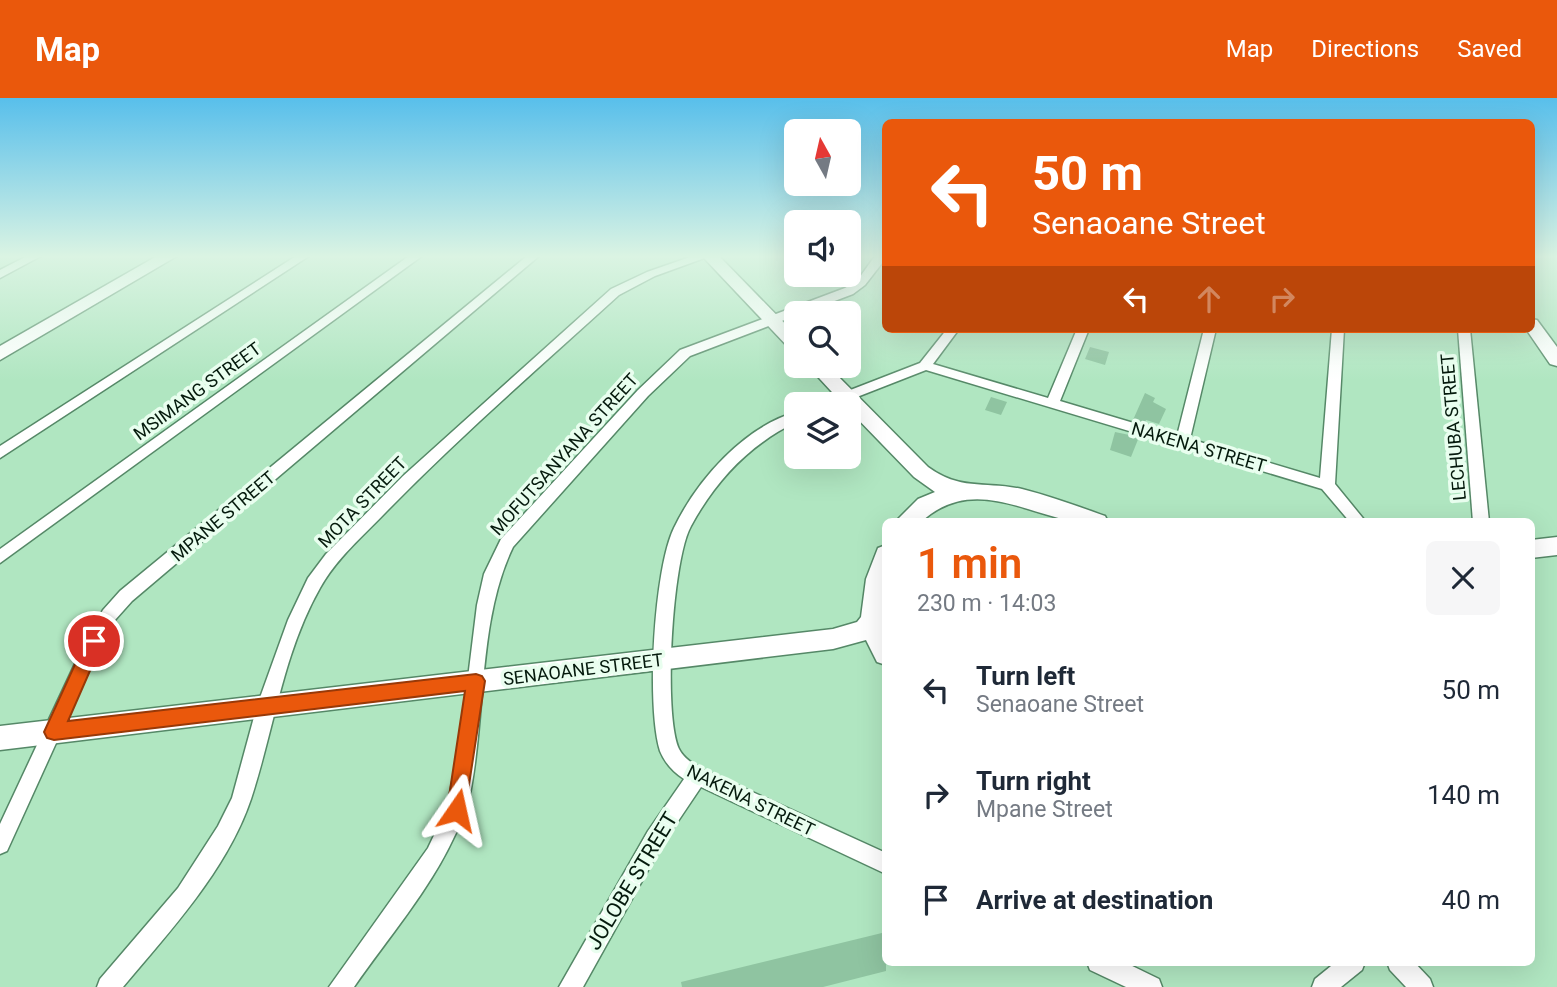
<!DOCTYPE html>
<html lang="en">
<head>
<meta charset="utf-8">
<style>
	body { margin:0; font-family:Roboto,sans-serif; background:#f6f6f7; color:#1f2937; height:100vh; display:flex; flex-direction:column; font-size:26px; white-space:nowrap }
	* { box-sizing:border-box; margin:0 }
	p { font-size:23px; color:#747a83 }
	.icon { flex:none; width:38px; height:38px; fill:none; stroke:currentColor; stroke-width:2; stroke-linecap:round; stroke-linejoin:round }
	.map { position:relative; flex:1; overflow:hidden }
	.drawer { position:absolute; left:882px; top:420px; width:653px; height:448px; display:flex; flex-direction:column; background:#fff; border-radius:10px; box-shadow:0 7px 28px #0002 }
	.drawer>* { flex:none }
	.hud { position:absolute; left:882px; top:21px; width:653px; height:214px; border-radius:10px; box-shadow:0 7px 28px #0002; background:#ea580c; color:#fff; overflow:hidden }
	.needle { width:46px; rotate:352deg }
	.tools { position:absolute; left:784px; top:21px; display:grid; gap:14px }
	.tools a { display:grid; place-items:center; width:77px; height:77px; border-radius:10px; background:#fff; box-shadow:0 7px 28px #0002; font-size:35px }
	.pin { position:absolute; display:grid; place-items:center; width:60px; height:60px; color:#fff; margin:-30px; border:4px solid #fff; border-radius:50%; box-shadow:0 2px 7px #0007 }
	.me { position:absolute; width:77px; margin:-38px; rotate:11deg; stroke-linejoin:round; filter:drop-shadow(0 0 5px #0008) }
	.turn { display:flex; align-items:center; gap:24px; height:147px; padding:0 35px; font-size:32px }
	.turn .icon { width:91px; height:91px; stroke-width:2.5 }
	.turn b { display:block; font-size:49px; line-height:60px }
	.lanes { display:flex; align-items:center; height:66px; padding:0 35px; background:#0003; justify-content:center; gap:35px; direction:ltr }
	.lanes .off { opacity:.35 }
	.round { display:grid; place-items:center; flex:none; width:74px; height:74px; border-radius:10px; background:#f6f6f7 }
	.overview { display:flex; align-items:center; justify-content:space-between; height:119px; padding:0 35px }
	h1 { font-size:42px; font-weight:600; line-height:52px; color:#ea580c }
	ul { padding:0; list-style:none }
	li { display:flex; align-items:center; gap:21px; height:105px; padding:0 35px }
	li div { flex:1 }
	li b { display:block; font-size:26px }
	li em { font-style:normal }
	header { display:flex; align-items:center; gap:42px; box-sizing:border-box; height:98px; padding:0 35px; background:#ea580c; color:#fff }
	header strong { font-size:33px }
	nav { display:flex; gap:38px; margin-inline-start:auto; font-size:24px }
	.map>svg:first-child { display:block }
</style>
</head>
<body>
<header>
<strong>Map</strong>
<nav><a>Map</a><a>Directions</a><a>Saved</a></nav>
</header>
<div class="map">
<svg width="1557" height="889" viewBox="0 0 1557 889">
	<rect width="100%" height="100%" fill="#b0e6c1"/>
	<g fill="#8fc4a1">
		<polygon points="1090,249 1109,254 1105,267 1085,261"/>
		<polygon points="1145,295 1155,300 1153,304 1166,311 1159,326 1146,322 1145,326 1133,322"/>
		<polygon points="991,299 1007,304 1001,317 985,312"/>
		<polygon points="1115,334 1139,339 1131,359 1110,352"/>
		<polygon points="886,834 886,873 823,889 682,889 681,884"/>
	</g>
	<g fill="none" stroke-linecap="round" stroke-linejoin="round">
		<g stroke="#558867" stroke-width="3">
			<g id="street">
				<polygon points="27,158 41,158 0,180 0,172"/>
				<polygon points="296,158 309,158 0,360 0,348"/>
				<polygon points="409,158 422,158 0,465 0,451"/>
				<polygon points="527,158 539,158 132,503 115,522 101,546 7,753 0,756 0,726 88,538 103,512 120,493"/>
				<path d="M693,158H710L655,178L619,197C541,268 460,338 386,414C363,438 336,461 320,490C283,555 274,631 251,701C227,772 170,833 123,889H97L100,881L178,790L218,728L232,700L257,608L288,522L308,480L326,456L403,378L611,191L647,174Z"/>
				<path d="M875,158L886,160L865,187L853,196L690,258L648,298L513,449C476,526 487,626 467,710C465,720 459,729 454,739C429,793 388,840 354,889H329L428,750L447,710L460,645L477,507L484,476L501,441L638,292L680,252L845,190L857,183Z"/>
				<polygon points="947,231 959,231 933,266 1048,300 1077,231 1089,231 1060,303 1177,338 1204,231 1216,231 1190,341 1320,380 1332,231 1344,231 1335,386 1366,424 1350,424 1322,391 926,272 839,306 820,306 822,303 920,265"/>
				<polygon points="1458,231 1470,231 1489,424 1473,424"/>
				<path d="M796,314V324C749,347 716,382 691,428C672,462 663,616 679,651C684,661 695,667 704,672L886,755V776L701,689L662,747L583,889H559L648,733L684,681C673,674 665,665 660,653C646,608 654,471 674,430C697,382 744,329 796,314Z"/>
				<polygon points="1087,864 1124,864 1159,881 1162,889 1126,889 1090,872"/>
				<polygon points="1336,864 1365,864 1362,872 1341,889 1312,889 1315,881"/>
				<polygon points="1387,864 1414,864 1430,881 1433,889 1406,889 1390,872"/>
			</g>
		</g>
		<g stroke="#558867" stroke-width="3">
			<g id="secondary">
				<polygon points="157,158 177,158 0,262 0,248"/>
				<polygon points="702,158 719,158 796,237 796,253 790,251"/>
				<polygon points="1531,221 1537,222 1557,249 1557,268 1550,266 1526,231 1531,231"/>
				<path d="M808,268H828L928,369C961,393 984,383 1022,391C1050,398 1077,408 1105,418L1108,424C1096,424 1081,426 1070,423C1017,411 969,380 921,424H895L918,401L935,394L914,379L849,312V306H843Z"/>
				<polygon points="1557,439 1557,457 1531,460 1531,442"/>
				<polygon points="886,447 886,567 877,564 866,542 833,551 0,652 0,628 833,531 857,524 861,519 866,481 878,450"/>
			</g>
		</g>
		<use href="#street" fill="#fff" fill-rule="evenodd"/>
		<use href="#secondary" fill="#fff" fill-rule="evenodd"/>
	</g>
	<linearGradient id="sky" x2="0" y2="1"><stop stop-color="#58bfeb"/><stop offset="0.56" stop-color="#dbf4e3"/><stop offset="1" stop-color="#dbf4e3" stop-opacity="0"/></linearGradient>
	<rect width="1557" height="283" fill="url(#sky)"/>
	<polygon fill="#ea580c" stroke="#983908" stroke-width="2" points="94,535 101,538 103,543 68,623 476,576 482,578 485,583 464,719 457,722 450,719 447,712 465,593 54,642 47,640 44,634 88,538"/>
	<g text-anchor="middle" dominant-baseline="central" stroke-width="7" stroke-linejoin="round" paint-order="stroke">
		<g font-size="18" fill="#051a0d" stroke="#e9feef">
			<text transform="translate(197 293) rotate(-36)">MSIMANG STREET</text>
			<text transform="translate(1453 329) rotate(-95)">LECHUBA STREET</text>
			<text transform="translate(1199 349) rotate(16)">NAKENA STREET</text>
			<text transform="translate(564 356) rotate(-48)">MOFUTSANYANA STREET</text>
			<text transform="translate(362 404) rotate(-46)">MOTA STREET</text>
			<text transform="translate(223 418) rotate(-40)">MPANE STREET</text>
			<text transform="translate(583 571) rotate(-7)">SENAOANE STREET</text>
			<text transform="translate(751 702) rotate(26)">NAKENA STREET</text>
		</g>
		<g font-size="21" fill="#051a0d" stroke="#e9feef">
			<text transform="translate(632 783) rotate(-59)">JOLOBE STREET</text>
		</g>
	</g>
</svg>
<div class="tools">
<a><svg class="needle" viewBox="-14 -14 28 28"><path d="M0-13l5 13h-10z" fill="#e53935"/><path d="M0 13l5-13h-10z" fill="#747a83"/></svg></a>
<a><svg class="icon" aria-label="sound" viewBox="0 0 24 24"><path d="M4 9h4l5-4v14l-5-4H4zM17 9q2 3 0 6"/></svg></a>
<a><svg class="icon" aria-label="search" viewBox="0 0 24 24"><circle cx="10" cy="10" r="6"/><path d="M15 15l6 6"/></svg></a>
<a><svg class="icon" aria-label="layers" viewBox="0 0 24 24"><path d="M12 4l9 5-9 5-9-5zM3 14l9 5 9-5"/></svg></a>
</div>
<div class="pin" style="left:94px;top:543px;background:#d93025"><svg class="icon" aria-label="arrive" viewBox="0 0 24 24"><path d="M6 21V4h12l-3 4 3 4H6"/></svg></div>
<svg class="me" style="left:457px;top:712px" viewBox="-20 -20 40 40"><path d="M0-17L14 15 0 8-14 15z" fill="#ea580c" stroke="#fff" stroke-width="4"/></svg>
<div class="hud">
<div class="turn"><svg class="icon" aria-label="left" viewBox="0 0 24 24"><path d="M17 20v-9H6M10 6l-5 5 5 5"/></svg><div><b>50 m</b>Senaoane Street</div></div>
<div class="lanes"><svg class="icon" aria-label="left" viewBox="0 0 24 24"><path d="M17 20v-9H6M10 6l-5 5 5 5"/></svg><svg class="icon off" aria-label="ahead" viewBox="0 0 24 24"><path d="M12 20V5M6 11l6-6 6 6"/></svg><svg class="icon off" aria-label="right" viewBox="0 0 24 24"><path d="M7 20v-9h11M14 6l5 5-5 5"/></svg></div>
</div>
<section class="drawer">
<div class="overview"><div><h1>1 min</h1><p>230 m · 14:03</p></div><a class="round"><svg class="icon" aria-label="close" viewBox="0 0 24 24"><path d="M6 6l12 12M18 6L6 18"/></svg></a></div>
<ul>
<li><svg class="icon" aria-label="left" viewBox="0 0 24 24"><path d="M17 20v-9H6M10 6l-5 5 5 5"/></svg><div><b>Turn left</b><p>Senaoane Street</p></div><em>50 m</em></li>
<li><svg class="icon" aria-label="right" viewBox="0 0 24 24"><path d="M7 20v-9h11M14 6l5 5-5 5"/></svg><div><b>Turn right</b><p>Mpane Street</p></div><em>140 m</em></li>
<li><svg class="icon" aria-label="arrive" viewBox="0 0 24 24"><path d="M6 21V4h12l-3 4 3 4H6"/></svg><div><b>Arrive at destination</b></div><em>40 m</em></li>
</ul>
</section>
</div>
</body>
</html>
